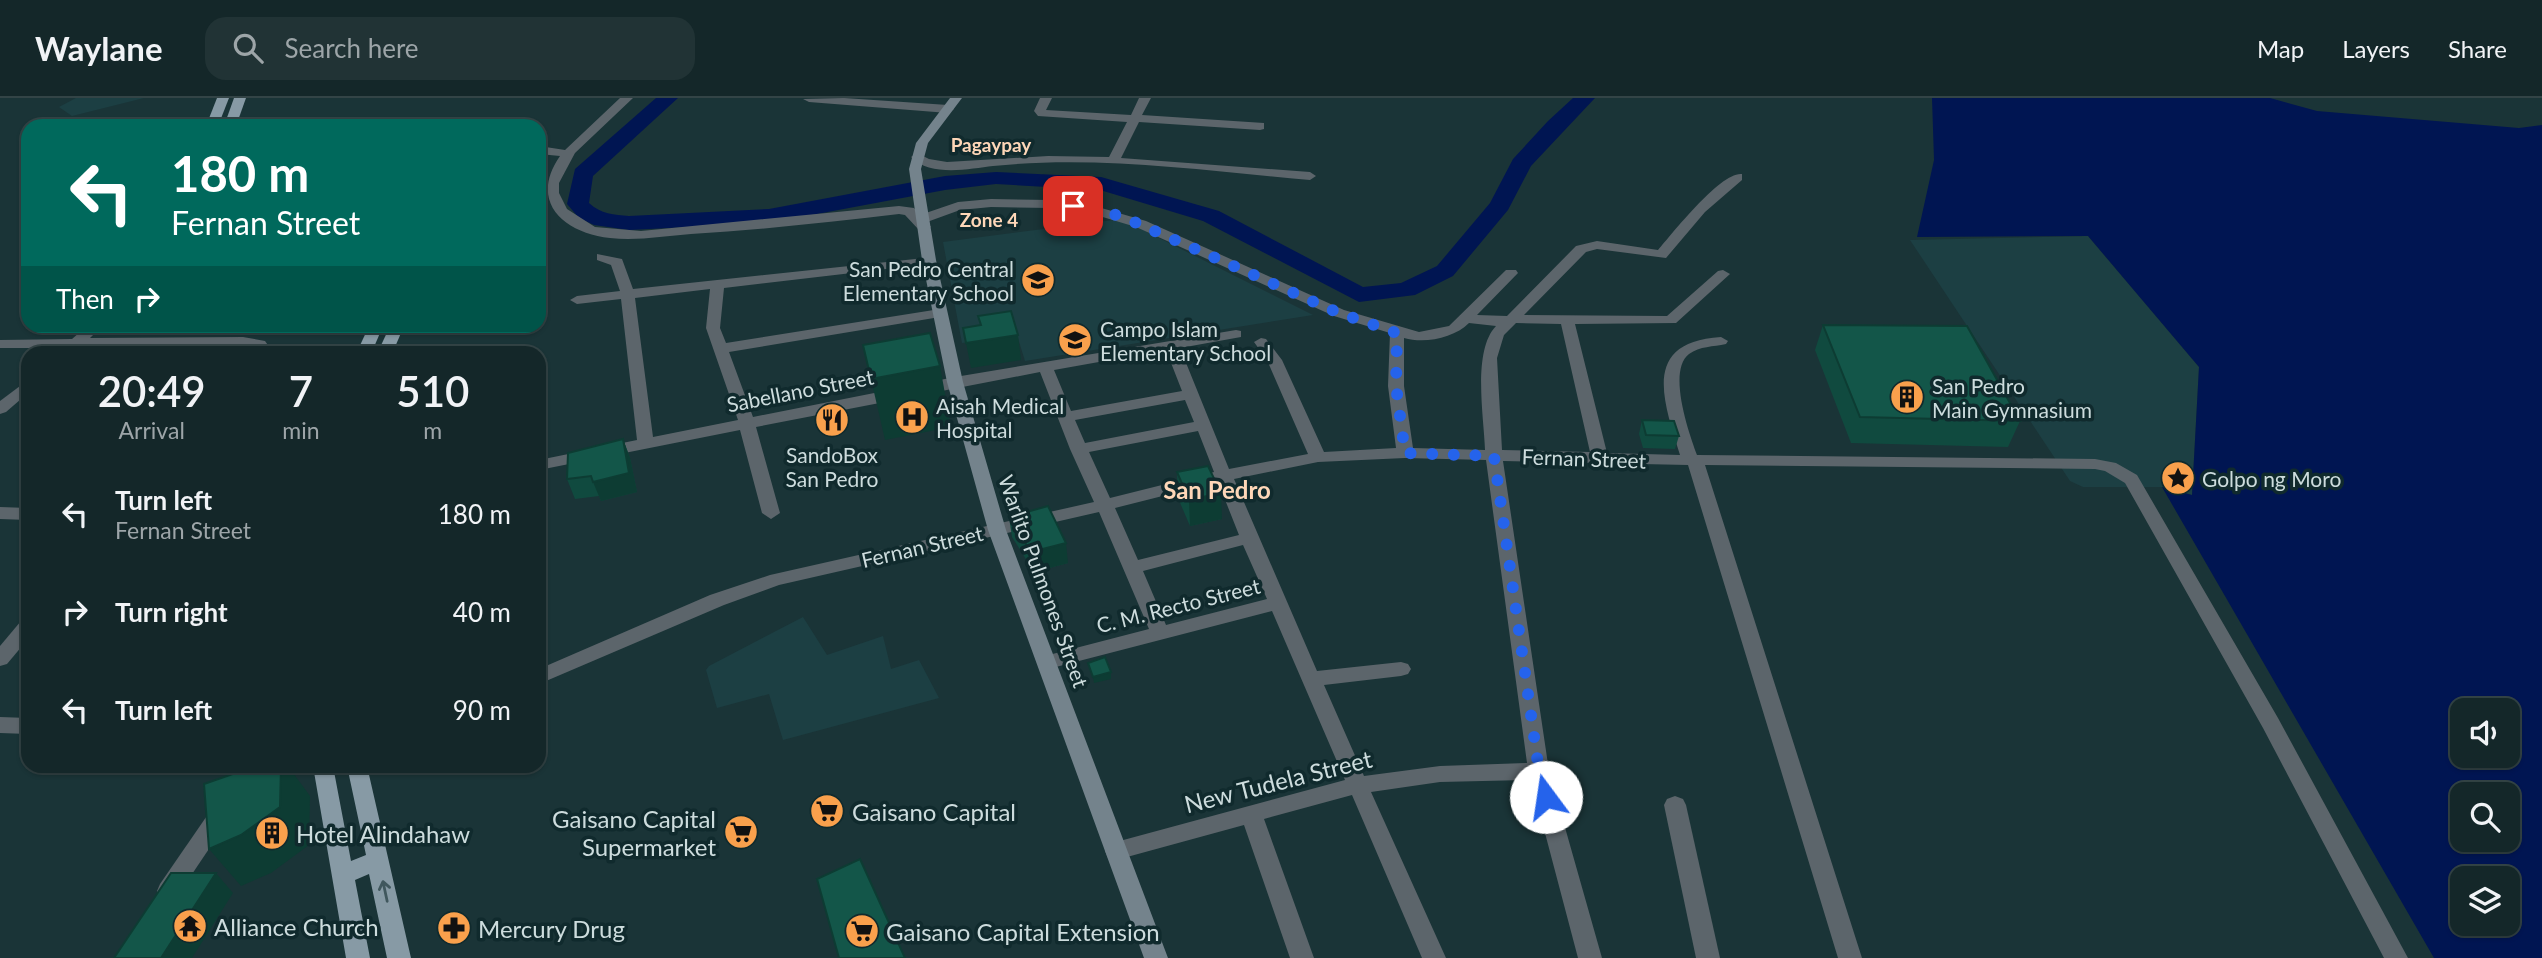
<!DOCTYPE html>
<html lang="en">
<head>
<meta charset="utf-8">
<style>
	body { margin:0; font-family:Lato,sans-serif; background:#213335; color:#f1f3f6; height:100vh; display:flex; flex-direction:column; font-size:26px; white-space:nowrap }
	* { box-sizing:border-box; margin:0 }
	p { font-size:23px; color:#9da5a8 }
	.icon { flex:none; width:38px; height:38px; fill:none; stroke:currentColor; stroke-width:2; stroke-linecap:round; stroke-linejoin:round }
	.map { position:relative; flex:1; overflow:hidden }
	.details { position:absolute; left:21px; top:248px; width:525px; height:427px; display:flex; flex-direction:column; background:#142729; border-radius:21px; box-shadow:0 2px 5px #0004,0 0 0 2px #334446 }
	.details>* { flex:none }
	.hud { position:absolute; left:21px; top:21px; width:525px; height:214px; border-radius:21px; box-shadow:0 2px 5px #0004,0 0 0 2px #334446; background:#00695c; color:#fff; overflow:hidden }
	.tools { position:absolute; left:2450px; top:600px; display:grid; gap:14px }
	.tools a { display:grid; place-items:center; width:70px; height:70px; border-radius:14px; background:#142729; box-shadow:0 2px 5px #0004,0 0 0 2px #334446; font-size:35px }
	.pin { position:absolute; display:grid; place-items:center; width:60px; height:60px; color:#fff; margin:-30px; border-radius:14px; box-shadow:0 4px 10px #0006 }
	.me { position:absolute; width:77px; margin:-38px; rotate:346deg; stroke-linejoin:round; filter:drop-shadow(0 0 5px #0008) }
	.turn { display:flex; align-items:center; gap:24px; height:147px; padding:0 35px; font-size:32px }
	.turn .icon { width:91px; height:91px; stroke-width:2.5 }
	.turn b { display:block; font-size:49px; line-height:60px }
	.then { display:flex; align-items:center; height:66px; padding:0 35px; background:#0003; gap:14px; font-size:26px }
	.eta { display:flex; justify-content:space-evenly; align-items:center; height:119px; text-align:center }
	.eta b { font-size:42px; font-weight:600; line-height:49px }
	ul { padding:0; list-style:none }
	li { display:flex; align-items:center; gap:21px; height:98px; padding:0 35px }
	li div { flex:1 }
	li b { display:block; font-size:26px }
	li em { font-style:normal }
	header { display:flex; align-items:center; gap:42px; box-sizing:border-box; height:98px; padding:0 35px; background:#142729; border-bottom:2px solid #334446 }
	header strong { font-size:33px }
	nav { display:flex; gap:38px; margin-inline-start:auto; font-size:24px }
	.search { width:490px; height:63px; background:#213335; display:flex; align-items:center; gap:18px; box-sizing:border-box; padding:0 24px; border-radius:21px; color:#9da5a8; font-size:26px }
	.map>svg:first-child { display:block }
</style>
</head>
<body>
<header>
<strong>Waylane</strong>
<div class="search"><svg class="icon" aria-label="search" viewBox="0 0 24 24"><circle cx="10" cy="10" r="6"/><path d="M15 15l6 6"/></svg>Search here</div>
<nav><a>Map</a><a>Layers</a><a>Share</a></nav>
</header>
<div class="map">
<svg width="2542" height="860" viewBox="0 0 2542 860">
	<rect width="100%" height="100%" fill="#1a3437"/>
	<g fill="#1c3f43">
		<polygon points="76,0 144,0 72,18 59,9"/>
		<polygon points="1121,121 1313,217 1025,263 1017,237 962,245 943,144"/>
		<polygon points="2088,138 2199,269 2192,397 2162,389 2083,389 2070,383 1910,142"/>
		<polygon points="803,519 827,557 883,538 891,571 919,562 939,600 783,642 769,596 717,610 706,572 709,568"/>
	</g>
	<path fill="#001552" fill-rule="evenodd" d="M1932,0H2270L2317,13L2519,30L2542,27V860H2434L2162,389L2192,397L2199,269L2088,138L1917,139L1934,62ZM2462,612H2508V658H2462ZM2462,696H2508V742H2462ZM2462,780H2508V826H2462Z"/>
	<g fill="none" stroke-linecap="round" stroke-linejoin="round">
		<path fill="#001552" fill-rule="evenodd" d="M656,0H678L593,78L589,105C601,116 614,117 629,118L769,111L945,78L996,74L1101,79L1219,113L1363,189L1401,185L1437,168L1490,105L1513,61L1548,23L1573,0H1595L1531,68L1508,112L1453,178L1415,197L1359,204L1203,123L1100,92L996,86L945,92L769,125L629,132L594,127L579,120L567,106L575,71Z"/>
		<g fill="#5c656b" fill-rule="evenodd">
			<path d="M620,0H633L575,55L559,85V95L567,111L595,129L641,133L899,108L914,110L920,117L958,104L991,101L1051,102L1098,109L1146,123L1344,212L1419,234L1449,228L1506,172H1516L1518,175L1477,217L1507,218L1576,148L1597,143L1658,152C1672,136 1721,73 1742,76V82L1705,114L1666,160L1597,151L1586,154L1524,217L1667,218L1718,173L1723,172L1730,176L1676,225L1575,226L1607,355L1680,357C1663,302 1641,244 1721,239L1728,243L1726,246C1713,249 1700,248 1689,256C1667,273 1689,335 1697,357L2095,361L2116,365L2137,377L2278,620L2408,860H2384L2263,630L2125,385L2105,373L2095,371L1705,367L1862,860H1838L1688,367L1503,363L1549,673L1602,860H1578L1531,682L1440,684L1371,694L1446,860H1422L1352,697L1264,721L1314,860H1290L1244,727L1116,762L1108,760L1105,753L1108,746L1116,744L1345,682L1272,513L1048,571L1041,569L1038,564L1041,559L1149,531L1099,414L779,487L724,507L539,586V571L710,497L770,477L1094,404L1070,351L1040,274L756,329L780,415L771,421L762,415L740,332L539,372V362L637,342L621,201L577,206L570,202L577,198L620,193L611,167L597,162V156L622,161L633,191L934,159V165L929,166L724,190L720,230L726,245L940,211L947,215L940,219L729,254L753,319L955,279L1236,232L1241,233V239L1180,250L1229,371L1308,356L1267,262L1254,244L1261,240L1266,241L1282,262L1324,354L1396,350L1388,288L1390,235L1334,218L1136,129L1096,117L1051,110L991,109L960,112L927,124L931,129L924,133L919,132L905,117L899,116C830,124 760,132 691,136C664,138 637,143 610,140C564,135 528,104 560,58L539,56V48L565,52ZM710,191L706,230L738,322L653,339L635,200ZM1469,225L1496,228C1472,253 1484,319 1485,352L1413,350L1404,288V240C1425,246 1454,240 1469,225ZM1516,225L1561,226L1590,354L1502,352L1497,260L1504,237ZM1166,252L1182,293L1071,313L1054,272ZM1185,302L1194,324L1085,345L1075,322ZM1198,333L1214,374L1110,400L1089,354ZM1405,360L1486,362L1527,665L1440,668L1364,678L1324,587L1401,578L1408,576L1411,571L1408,566L1401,564L1317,573L1234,381L1318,364ZM1218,384L1239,437L1138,462L1115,410ZM1243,447L1267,501L1166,527L1143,473Z"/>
			<polygon points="844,0 948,7 954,11 948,15 809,4 803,1"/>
			<path d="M1040,0H1052L1046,12L1131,17L1139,0H1151L1142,17L1264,25V31L1260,32L1139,24L1121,60L1310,74L1316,78L1310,82C1206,73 1098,57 993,68C969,71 930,79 911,59L917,55L929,61L947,64L1048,58L1109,59L1127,24L1038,18L1034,13Z"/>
			<polygon points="87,228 102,228 90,240 243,239 265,243 270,250 265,256 250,256 254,249 243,247 80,249 72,254 65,250 0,250 0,242 72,241"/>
			<polygon points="28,282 28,295 6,314 0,316 0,303"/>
			<polygon points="0,409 28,410 28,422 0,421"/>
			<polygon points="28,521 28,541 7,566 0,568 0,548 21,523"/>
			<polygon points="0,619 28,620 28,636 0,635"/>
			<polygon points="1675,698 1683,701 1686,707 1720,860 1696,860 1664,707 1667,701"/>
			<polygon points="221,706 229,709 232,715 229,721 176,800 168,803 160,800 157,793 160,786 213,709"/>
		</g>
		<polygon fill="#74838c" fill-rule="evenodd" points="950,0 962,0 928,45 921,71 936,162 963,284 1006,432 1168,860 1144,860 988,432 947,284 922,162 909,71 916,45"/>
		<g fill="#879aa5" fill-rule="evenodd">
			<polygon points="217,0 229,0 218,28 206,28"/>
			<polygon points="234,0 246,0 236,28 224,28"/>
			<polygon points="369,228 383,228 371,256 356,256"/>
			<polygon points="390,228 404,228 392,256 377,256"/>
			<polygon points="313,668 333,668 351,763 366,757 347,668 367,668 411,860 387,860 369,776 355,782 370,860 346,860"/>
		</g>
	</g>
	<g fill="#104a3f">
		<polygon points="1823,227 2020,323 2008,349 1851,345 1815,252"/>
		<polygon points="1642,322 1679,338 1675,351 1643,350 1639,336"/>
		<polygon points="623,341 630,360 637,394 601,403 599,398 575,401 567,381"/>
		<polygon points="1177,374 1222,421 1190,428 1178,400"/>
		<polygon points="1009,419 1068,465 1034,474 1012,439"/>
	</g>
	<g fill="#0d3c33">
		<polygon points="1018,237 1021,262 971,270 966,245"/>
		<polygon points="940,268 951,329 885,342 871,281"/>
		<polygon points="623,341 630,360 637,394 601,403 593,384"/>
		<polygon points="1221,395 1222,421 1190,428 1189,402"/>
		<polygon points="1066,445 1068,465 1034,474 1031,454"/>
		<polygon points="1111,574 1111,581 1094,585 1093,579"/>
		<polygon points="281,668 288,668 310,698 309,747 271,775 241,788 209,751"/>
		<polygon points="216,775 233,795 192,860 161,860"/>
	</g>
	<g fill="#135649" stroke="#0d3c33" stroke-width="2">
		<polygon points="1011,213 1018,237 966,245 963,230 981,227 978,218"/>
		<polygon points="1823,227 1967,228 2020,323 1860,319"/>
		<polygon points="930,235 940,268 871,281 863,247"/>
		<polygon points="1642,322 1674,323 1679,338 1646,337"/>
		<polygon points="623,341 629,375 593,384 591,378 567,381 568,355"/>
		<polygon points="1208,368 1221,395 1189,402 1177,374"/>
		<polygon points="1048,408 1066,445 1031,454 1009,419"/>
		<polygon points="1105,559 1111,574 1093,579 1088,565"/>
		<polygon points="256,668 281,668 280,709 241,737 209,751 204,686"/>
		<polygon points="860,761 905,860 839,860 817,781"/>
		<polygon points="171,775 216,775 161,860 114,860"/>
	</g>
	<defs><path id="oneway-shaft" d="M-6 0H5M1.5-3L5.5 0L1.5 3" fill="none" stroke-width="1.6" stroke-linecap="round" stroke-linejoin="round" transform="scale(1.75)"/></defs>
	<use stroke="#40575d" href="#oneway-shaft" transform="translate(385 793) rotate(-102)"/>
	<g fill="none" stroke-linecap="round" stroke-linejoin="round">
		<polyline stroke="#2563eb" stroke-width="12" stroke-dasharray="0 21.6" points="1073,108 1121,118 1339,215 1397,235 1396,288 1405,355 1494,358 1539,673 1546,699"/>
	</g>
	<defs>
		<g id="school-disc" transform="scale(1.75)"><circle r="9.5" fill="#f9a04c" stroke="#102a2d"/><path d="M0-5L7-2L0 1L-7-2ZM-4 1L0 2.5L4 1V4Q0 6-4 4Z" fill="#111"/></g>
		<g id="building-disc" transform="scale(1.75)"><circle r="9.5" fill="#f9a04c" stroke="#102a2d"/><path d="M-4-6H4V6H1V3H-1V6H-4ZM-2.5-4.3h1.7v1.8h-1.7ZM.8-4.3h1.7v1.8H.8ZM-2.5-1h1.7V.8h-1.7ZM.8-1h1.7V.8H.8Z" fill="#111"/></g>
		<g id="hospital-disc" transform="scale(1.75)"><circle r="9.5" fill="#f9a04c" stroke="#102a2d"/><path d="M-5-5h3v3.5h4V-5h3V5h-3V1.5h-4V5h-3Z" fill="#111"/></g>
		<g id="restaurant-disc" transform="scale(1.75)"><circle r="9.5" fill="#f9a04c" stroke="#102a2d"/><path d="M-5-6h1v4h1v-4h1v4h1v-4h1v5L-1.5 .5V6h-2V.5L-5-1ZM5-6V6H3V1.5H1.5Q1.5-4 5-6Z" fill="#111"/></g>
		<g id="sight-disc" transform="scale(1.75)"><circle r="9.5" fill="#f9a04c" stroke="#102a2d"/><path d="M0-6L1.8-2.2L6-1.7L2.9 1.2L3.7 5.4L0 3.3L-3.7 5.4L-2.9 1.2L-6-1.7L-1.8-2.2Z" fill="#111"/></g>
		<g id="supermarket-disc" transform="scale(1.75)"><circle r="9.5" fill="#f9a04c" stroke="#102a2d"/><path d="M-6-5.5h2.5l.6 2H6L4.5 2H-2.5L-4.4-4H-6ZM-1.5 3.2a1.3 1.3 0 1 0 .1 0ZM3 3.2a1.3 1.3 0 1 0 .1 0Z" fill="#111"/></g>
		<g id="temple-disc" transform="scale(1.75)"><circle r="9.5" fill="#f9a04c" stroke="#102a2d"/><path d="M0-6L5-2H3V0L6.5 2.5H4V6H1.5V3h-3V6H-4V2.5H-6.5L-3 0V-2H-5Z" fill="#111"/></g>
		<g id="pharmacy-disc" transform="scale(1.75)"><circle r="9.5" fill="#f9a04c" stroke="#102a2d"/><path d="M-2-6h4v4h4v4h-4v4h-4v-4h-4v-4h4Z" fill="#111"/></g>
	</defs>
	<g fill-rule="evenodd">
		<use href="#school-disc" x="1038" y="182"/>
		<use href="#school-disc" x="1075" y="242"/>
		<use href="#building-disc" x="1907" y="299"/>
		<use href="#hospital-disc" x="912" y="319"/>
		<use href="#restaurant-disc" x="832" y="322"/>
		<use href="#sight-disc" x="2178" y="380"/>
		<use href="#supermarket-disc" x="827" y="713"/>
		<use href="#supermarket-disc" x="741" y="734"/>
		<use href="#building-disc" x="272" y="735"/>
		<use href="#temple-disc" x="190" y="828"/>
		<use href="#pharmacy-disc" x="454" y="830"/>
		<use href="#supermarket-disc" x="862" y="833"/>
	</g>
	<g text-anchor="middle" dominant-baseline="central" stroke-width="7" stroke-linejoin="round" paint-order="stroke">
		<g font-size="19" font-weight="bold" fill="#fed7b8" stroke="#102a2d">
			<text x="991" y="46">Pagaypay</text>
			<text x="989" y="121">Zone 4</text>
		</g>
		<g font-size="21" fill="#cddcdd" stroke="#102a2d" text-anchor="start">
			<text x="1014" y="170" text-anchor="end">San Pedro Central<tspan x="1014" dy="24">Elementary School</tspan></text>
			<text x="1100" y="230">Campo Islam<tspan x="1100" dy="24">Elementary School</tspan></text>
			<text x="1932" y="287">San Pedro<tspan x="1932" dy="24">Main Gymnasium</tspan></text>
			<text x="936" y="307">Aisah Medical<tspan x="936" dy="24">Hospital</tspan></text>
			<text x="832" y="356" text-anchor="middle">SandoBox<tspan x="832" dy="24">San Pedro</tspan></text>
			<text x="2202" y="380">Golpo ng Moro</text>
		</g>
		<g font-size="21" fill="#cddcdd" stroke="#102a2d">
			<text transform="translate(800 292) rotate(-11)">Sabellano Street</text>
			<text transform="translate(1584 360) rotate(2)">Fernan Street</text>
			<text transform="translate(922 448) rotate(-13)">Fernan Street</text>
			<text transform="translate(1044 483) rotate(70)">Warlito Pulmones Street</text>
			<text transform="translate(1178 507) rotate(-14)">C. M. Recto Street</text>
		</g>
		<g font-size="24" font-weight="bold" fill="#fed7b8" stroke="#102a2d">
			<text x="1217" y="391">San Pedro</text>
		</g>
		<g font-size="24" fill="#cddcdd" stroke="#102a2d">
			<text transform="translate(1278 683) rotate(-14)">New Tudela Street</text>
		</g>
		<g font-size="24" fill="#cddcdd" stroke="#102a2d" text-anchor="start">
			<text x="852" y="713">Gaisano Capital</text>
			<text x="716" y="720" text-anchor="end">Gaisano Capital<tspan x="716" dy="28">Supermarket</tspan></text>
			<text x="296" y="735">Hotel Alindahaw</text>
			<text x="214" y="828">Alliance Church</text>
			<text x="478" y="830">Mercury Drug</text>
			<text x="886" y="833">Gaisano Capital Extension</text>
		</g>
	</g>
</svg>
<div class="tools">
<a><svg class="icon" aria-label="sound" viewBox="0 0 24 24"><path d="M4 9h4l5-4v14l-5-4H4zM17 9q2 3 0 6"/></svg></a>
<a><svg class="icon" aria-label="search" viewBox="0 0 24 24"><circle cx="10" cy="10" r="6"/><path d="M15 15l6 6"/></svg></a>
<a><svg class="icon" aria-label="layers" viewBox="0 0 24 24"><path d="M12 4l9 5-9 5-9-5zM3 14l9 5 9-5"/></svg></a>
</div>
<div class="pin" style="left:1073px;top:108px;background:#d93025"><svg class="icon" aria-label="arrive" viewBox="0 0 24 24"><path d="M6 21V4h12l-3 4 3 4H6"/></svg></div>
<svg class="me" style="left:1546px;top:699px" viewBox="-20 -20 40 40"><circle r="19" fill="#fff"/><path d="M0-13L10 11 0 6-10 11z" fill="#2563eb"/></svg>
<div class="hud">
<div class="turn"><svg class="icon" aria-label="left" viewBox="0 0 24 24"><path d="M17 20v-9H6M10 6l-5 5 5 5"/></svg><div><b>180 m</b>Fernan Street</div></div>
<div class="then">Then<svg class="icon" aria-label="right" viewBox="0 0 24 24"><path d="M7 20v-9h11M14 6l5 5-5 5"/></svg></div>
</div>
<section class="details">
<div class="eta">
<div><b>20:49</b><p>Arrival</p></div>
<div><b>7</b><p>min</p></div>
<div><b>510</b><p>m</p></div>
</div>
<ul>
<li><svg class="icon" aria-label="left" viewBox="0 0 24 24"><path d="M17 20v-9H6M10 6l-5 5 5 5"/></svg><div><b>Turn left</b><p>Fernan Street</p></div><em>180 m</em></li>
<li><svg class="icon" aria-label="right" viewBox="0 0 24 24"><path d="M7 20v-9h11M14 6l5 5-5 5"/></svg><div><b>Turn right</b></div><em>40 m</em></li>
<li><svg class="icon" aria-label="left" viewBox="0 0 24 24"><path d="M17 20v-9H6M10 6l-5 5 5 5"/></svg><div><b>Turn left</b></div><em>90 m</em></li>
</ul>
</section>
</div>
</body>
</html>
